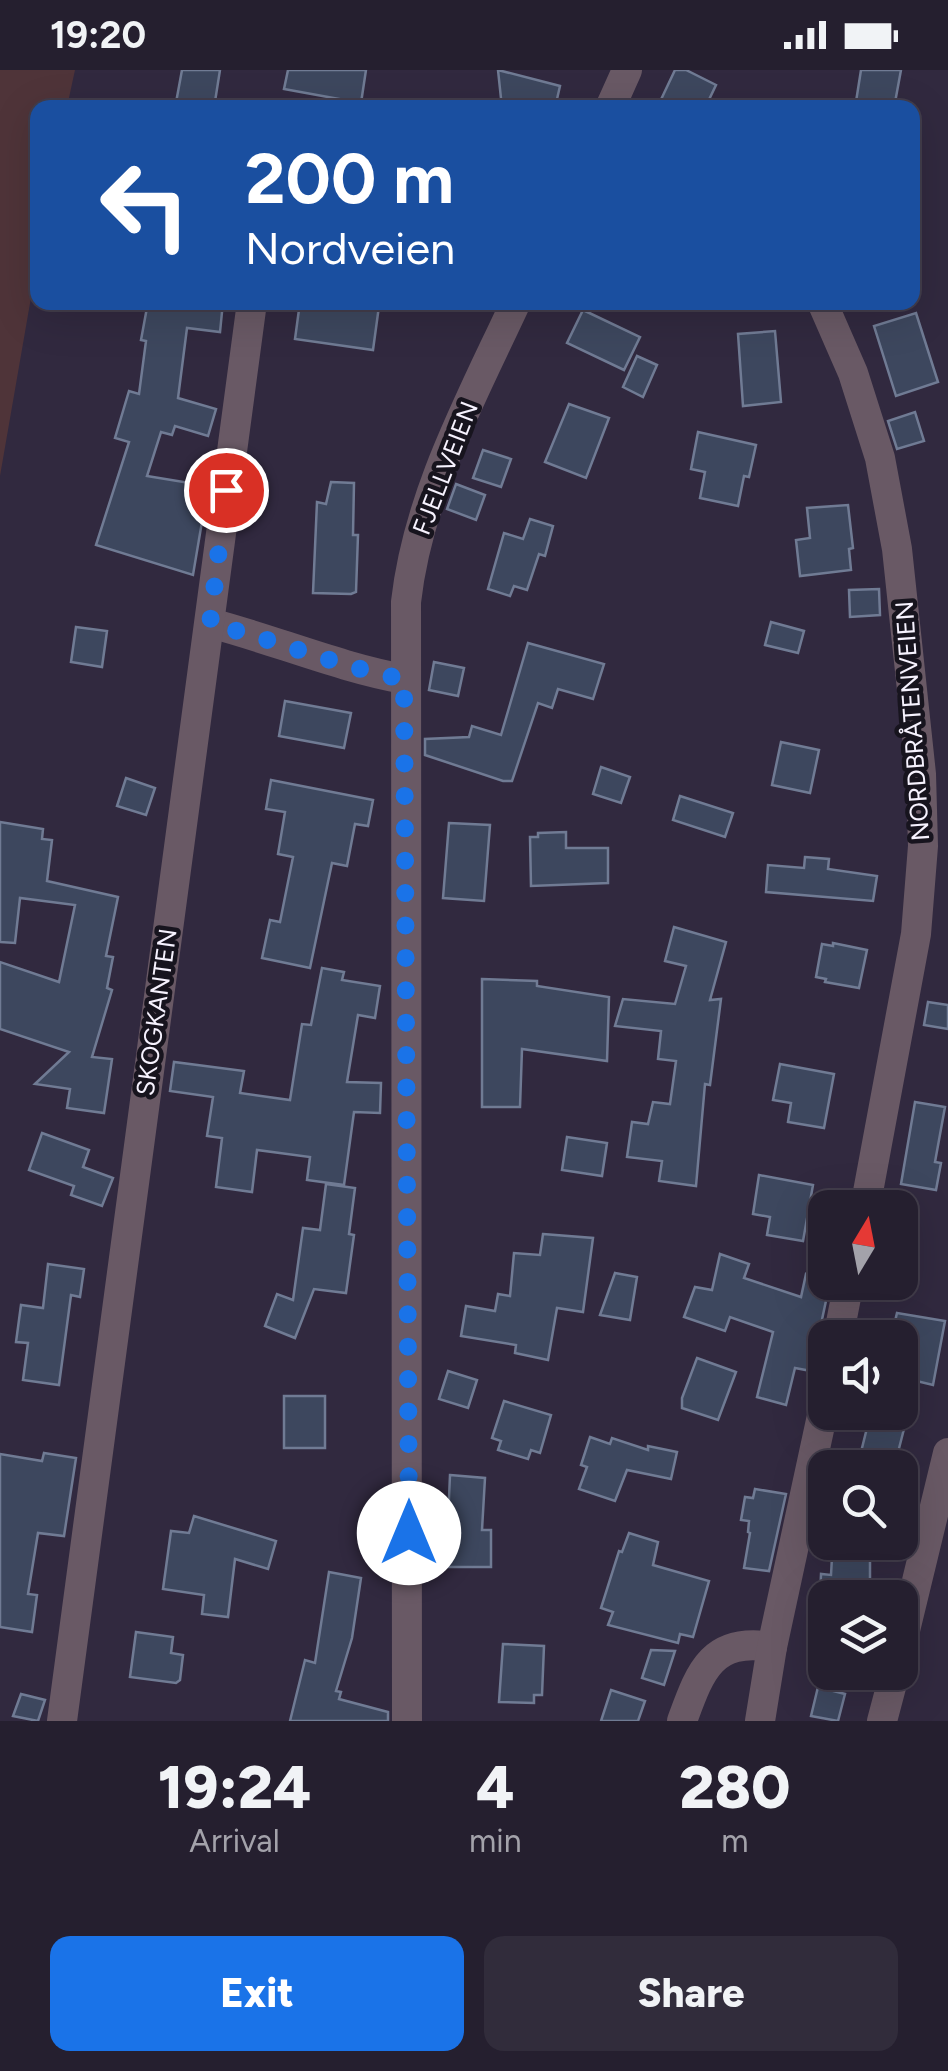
<!DOCTYPE html>
<html lang="en">
<head>
<meta charset="utf-8">
<style>
	body { margin:0; font-family:Figtree,sans-serif; background:#312c3b; color:#f1f3f6; height:100vh; display:flex; flex-direction:column; font-size:38px; white-space:nowrap }
	* { box-sizing:border-box; margin:0 }
	p { font-size:32px; color:#a3a2aa }
	.icon { flex:none; width:55px; height:55px; fill:none; stroke:currentColor; stroke-width:2; stroke-linecap:round; stroke-linejoin:round }
	.map { position:relative; height:1651px; overflow:hidden }
	.details { display:flex; flex-direction:column; background:#251f2f; flex:1 }
	.details>* { flex:none }
	.top-card { position:absolute; left:30px; top:30px; width:890px; height:210px; border-radius:20px; box-shadow:0 10px 40px #0002,0 0 0 2px #423d4b; background:#1a4fa0; color:#fff; overflow:hidden }
	.needle { width:65px; rotate:10deg }
	.controls { position:absolute; left:808px; top:1120px; display:grid; gap:20px }
	.controls a { display:grid; place-items:center; width:110px; height:110px; border-radius:20px; background:#251f2f; box-shadow:0 10px 40px #0002,0 0 0 2px #423d4b; font-size:50px }
	.pin { position:absolute; display:grid; place-items:center; width:85px; height:85px; color:#fff; margin:-42px; border:5px solid #fff; border-radius:50%; box-shadow:0 2px 10px #0007 }
	.me { position:absolute; width:110px; margin:-55px; rotate:0deg; stroke-linejoin:round; filter:drop-shadow(0 0 8px #0008) }
	.turn { display:flex; align-items:center; gap:35px; height:210px; padding:0 50px; font-size:45px }
	.turn .icon { width:130px; height:130px; stroke-width:2.5 }
	.turn b { display:block; font-size:70px; line-height:85px }
	.eta { display:flex; justify-content:space-evenly; align-items:center; height:170px; text-align:center }
	.eta b { font-size:60px; font-weight:800; line-height:70px }
	.action { display:flex; gap:20px; margin-top:auto; padding:20px 50px }
	.action a { flex:1; height:115px; border-radius:20px; background:#1a73e8; color:#fff; font-size:40px; font-weight:800; line-height:115px; text-align:center }
	.action a+a { background:#312c3b; color:#f1f3f6 }
	.status { display:flex; justify-content:space-between; align-items:center; height:70px; padding:0 50px; background:#251f2f; direction:ltr }
	.status svg { height:28px; fill:currentColor }
	.map>svg:first-child { display:block }
</style>
</head>
<body>
<div class="status"><b>19:20</b><svg viewBox="0 0 49 12"><path d="M0 12V9h3v3zM5 12V6h3v6zM10 12V3h3v9zM15 12V0h3v12zM26 1h20v11H26zM47 4h2v5h-2z"/></svg></div>
<div class="map">
<svg width="948" height="1651" viewBox="0 0 948 1651">
	<rect width="100%" height="100%" fill="#31293f"/>
	<polygon fill="#4f3439" points="0,0 75,0 67,37 38,38 37,193 0,406"/>
	<g fill="#3d475e" stroke="#707b94" stroke-width="2.5">
		<polygon points="182,0 220,0 214,38 175,38"/>
		<polygon points="288,0 366,0 361,33 284,19"/>
		<polygon points="498,0 560,16 555,38 502,38"/>
		<polygon points="675,0 686,0 716,15 705,38 657,38"/>
		<polygon points="861,0 901,0 894,38 855,38"/>
		<polygon points="148,232 223,232 220,262 187,258 178,328 216,339 208,366 175,356 172,365 161,362 147,406 208,416 193,505 96,475 129,372 115,368 129,321 139,324 146,271 141,270"/>
		<polygon points="300,232 353,232 379,236 373,280 295,269"/>
		<polygon points="583,240 640,267 624,300 567,273"/>
		<polygon points="916,243 938,312 896,326 874,256"/>
		<polygon points="775,261 781,332 743,336 738,264"/>
		<polygon points="637,286 657,295 643,327 623,317"/>
		<polygon points="569,334 609,348 586,408 545,392"/>
		<polygon points="915,342 924,371 897,379 888,351"/>
		<polygon points="698,362 756,375 749,407 744,406 738,436 700,428 705,402 691,399"/>
		<polygon points="483,380 511,389 501,417 473,408"/>
		<polygon points="331,412 354,413 353,465 358,465 356,522 351,524 313,523 317,432 326,434"/>
		<polygon points="456,414 485,425 476,450 447,439"/>
		<polygon points="848,435 853,478 849,479 851,500 800,506 796,470 810,468 807,438"/>
		<polygon points="530,449 553,456 545,486 539,484 527,520 514,516 510,526 488,519 504,463 523,469"/>
		<polygon points="879,519 880,545 850,547 849,520"/>
		<polygon points="771,552 804,561 798,583 765,575"/>
		<polygon points="76,557 107,561 102,597 71,592"/>
		<polygon points="528,573 604,594 593,629 558,619 552,638 538,633 512,711 503,711 425,685 425,669 469,667 472,656 501,665"/>
		<polygon points="434,592 464,598 458,626 429,620"/>
		<polygon points="285,631 351,643 344,678 279,666"/>
		<polygon points="781,672 819,680 810,723 772,715"/>
		<polygon points="601,697 630,707 621,733 593,724"/>
		<polygon points="126,708 155,718 146,745 117,736"/>
		<polygon points="271,710 373,730 368,756 355,754 347,796 332,793 310,898 262,888 270,850 280,852 293,787 278,784 285,742 266,739"/>
		<polygon points="680,726 733,743 725,767 673,750"/>
		<polygon points="0,752 43,759 42,769 52,770 47,811 118,827 106,886 113,887 107,918 112,920 92,987 112,989 104,1043 67,1038 70,1019 35,1014 69,982 0,959 0,892 59,912 75,835 20,828 15,873 0,872"/>
		<polygon points="449,753 490,755 484,831 443,828"/>
		<polygon points="566,762 566,778 608,778 608,813 531,816 530,767 538,767 538,763"/>
		<polygon points="805,787 829,789 828,799 877,806 873,831 766,822 768,795 804,798"/>
		<polygon points="674,857 726,872 710,930 721,929 710,1015 705,1014 696,1116 659,1111 662,1091 627,1087 632,1052 648,1054 653,1032 670,1034 676,991 658,989 661,961 615,956 623,929 675,934 686,896 665,891"/>
		<polygon points="833,873 867,880 859,918 825,912 826,909 816,907 822,874 833,876"/>
		<polygon points="322,898 344,902 342,910 380,916 375,948 358,945 347,1012 381,1013 380,1043 354,1042 344,1115 307,1110 310,1087 257,1080 252,1122 216,1117 222,1068 207,1066 213,1027 170,1021 174,992 244,1001 240,1023 290,1030 302,954 311,955"/>
		<polygon points="482,909 537,911 537,916 609,927 607,991 522,979 520,1037 482,1037"/>
		<polygon points="928,932 948,935 948,959 924,955"/>
		<polygon points="780,994 834,1004 824,1058 788,1052 791,1033 773,1030"/>
		<polygon points="915,1032 945,1037 935,1092 941,1093 936,1120 901,1114"/>
		<polygon points="42,1063 89,1080 83,1097 113,1108 102,1136 71,1125 74,1116 29,1100"/>
		<polygon points="567,1067 607,1073 602,1106 562,1100"/>
		<polygon points="759,1105 813,1115 803,1171 767,1165 770,1147 753,1144"/>
		<polygon points="326,1114 355,1118 349,1164 354,1165 346,1223 314,1219 295,1268 265,1256 277,1224 293,1230 303,1158 320,1160"/>
		<polygon points="543,1164 593,1168 583,1242 557,1238 548,1290 515,1283 516,1275 461,1266 466,1236 495,1241 498,1224 510,1226 514,1183 540,1185"/>
		<polygon points="720,1184 749,1194 744,1208 801,1227 806,1204 830,1212 811,1301 795,1298 786,1335 757,1327 773,1262 730,1247 725,1261 684,1247 695,1217 712,1220"/>
		<polygon points="48,1194 84,1199 80,1227 71,1225 59,1315 23,1310 28,1273 16,1272 21,1235 43,1238"/>
		<polygon points="615,1203 637,1207 630,1250 600,1245"/>
		<polygon points="897,1243 945,1251 933,1315 900,1307 900,1268 891,1268"/>
		<polygon points="697,1288 736,1302 718,1350 682,1338 682,1328"/>
		<polygon points="448,1301 477,1310 468,1338 439,1329"/>
		<rect x="284" y="1326" width="41" height="52"/>
		<polygon points="504,1331 551,1345 540,1383 531,1380 528,1389 498,1380 501,1371 492,1368"/>
		<polygon points="870,1346 905,1355 894,1398 857,1398"/>
		<polygon points="590,1367 610,1374 612,1368 648,1380 648,1376 677,1382 671,1409 627,1400 615,1431 579,1419 587,1397 581,1395"/>
		<polygon points="44,1383 76,1388 64,1466 38,1463 28,1524 37,1525 32,1562 0,1557 0,1384 42,1391"/>
		<polygon points="450,1405 485,1408 482,1460 491,1460 491,1497 446,1497"/>
		<polygon points="755,1419 786,1424 769,1501 744,1498 750,1463 748,1462 749,1451 741,1450 745,1427 753,1428"/>
		<polygon points="194,1446 276,1471 268,1499 235,1489 228,1547 202,1544 204,1525 163,1519 171,1461 189,1463"/>
		<polygon points="629,1463 658,1472 653,1495 709,1511 693,1567 680,1564 678,1573 608,1555 613,1542 601,1538 619,1481 622,1482"/>
		<polygon points="832,1487 870,1488 870,1528 820,1528 821,1504 831,1505"/>
		<polygon points="329,1502 361,1508 352,1568 336,1621 341,1622 339,1629 388,1642 388,1651 290,1651 305,1590 315,1593"/>
		<polygon points="136,1562 173,1567 171,1583 183,1585 180,1610 176,1613 130,1607"/>
		<polygon points="503,1574 544,1576 542,1625 534,1625 534,1633 499,1632"/>
		<polygon points="651,1580 675,1581 664,1615 642,1608"/>
		<polygon points="818,1617 845,1624 838,1651 811,1646"/>
		<polygon points="611,1620 645,1631 638,1651 601,1651"/>
		<polygon points="21,1624 45,1630 38,1651 13,1646"/>
	</g>
	<g fill="none" stroke-linecap="round" stroke-linejoin="round">
		<g stroke="#695965" stroke-width="30">
			<polyline points="610,38 627,0"/>
			<polyline points="822,232 853,303 880,388 897,479 921,704 923,776 916,864 865,1138"/>
			<path d="M210,553C275,570 338,597 404,609"/>
			<polyline points="838,1268 849,1212"/>
			<polyline points="900,1581 948,1383"/>
			<polyline points="62,1651 252,232"/>
			<path d="M407,1651L406,532C418,425 471,329 516,232"/>
			<path d="M682,1651C700,1602 711,1567 772,1577"/>
			<polyline points="760,1651 772,1577 825,1332"/>
			<polyline points="882,1651 895,1602"/>
		</g>
	</g>
	<g fill="none" stroke-linecap="round" stroke-linejoin="round">
		<path stroke="#1a73e8" stroke-width="18" stroke-dasharray="0 32.4" d="M226,420L210,554C275,569 338,597 404,609L409,1463"/>
	</g>
	<g text-anchor="middle" dominant-baseline="central" stroke-width="9" stroke-linejoin="round" paint-order="stroke">
		<g font-size="25" fill="#f6f2fe" stroke="#17141e">
			<text transform="translate(445 398) rotate(-69)">FJELLVEIEN</text>
			<text transform="translate(912 651) rotate(-94)">NORDBRÅTENVEIEN</text>
			<text transform="translate(156 942) rotate(-82)">SKOGKANTEN</text>
		</g>
	</g>
</svg>
<div class="controls">
<a><svg class="needle" viewBox="-14 -14 28 28"><path d="M0-13l5 13h-10z" fill="#e53935"/><path d="M0 13l5-13h-10z" fill="#a3a2aa"/></svg></a>
<a><svg class="icon" aria-label="sound" viewBox="0 0 24 24"><path d="M4 9h4l5-4v14l-5-4H4zM17 9q2 3 0 6"/></svg></a>
<a><svg class="icon" aria-label="search" viewBox="0 0 24 24"><circle cx="10" cy="10" r="6"/><path d="M15 15l6 6"/></svg></a>
<a><svg class="icon" aria-label="layers" viewBox="0 0 24 24"><path d="M12 4l9 5-9 5-9-5zM3 14l9 5 9-5"/></svg></a>
</div>
<div class="pin" style="left:226px;top:420px;background:#d93025"><svg class="icon" aria-label="arrive" viewBox="0 0 24 24"><path d="M6 21V4h12l-3 4 3 4H6"/></svg></div>
<svg class="me" style="left:409px;top:1463px" viewBox="-20 -20 40 40"><circle r="19" fill="#fff"/><path d="M0-13L10 11 0 6-10 11z" fill="#1a73e8"/></svg>
<div class="top-card">
<div class="turn"><svg class="icon" aria-label="left" viewBox="0 0 24 24"><path d="M17 20v-9H6M10 6l-5 5 5 5"/></svg><div><b>200 m</b>Nordveien</div></div>
</div>
</div>
<section class="details">
<div class="eta">
<div><b>19:24</b><p>Arrival</p></div>
<div><b>4</b><p>min</p></div>
<div><b>280</b><p>m</p></div>
</div>
<div class="action"><a>Exit</a><a>Share</a></div>
</section>
</body>
</html>
